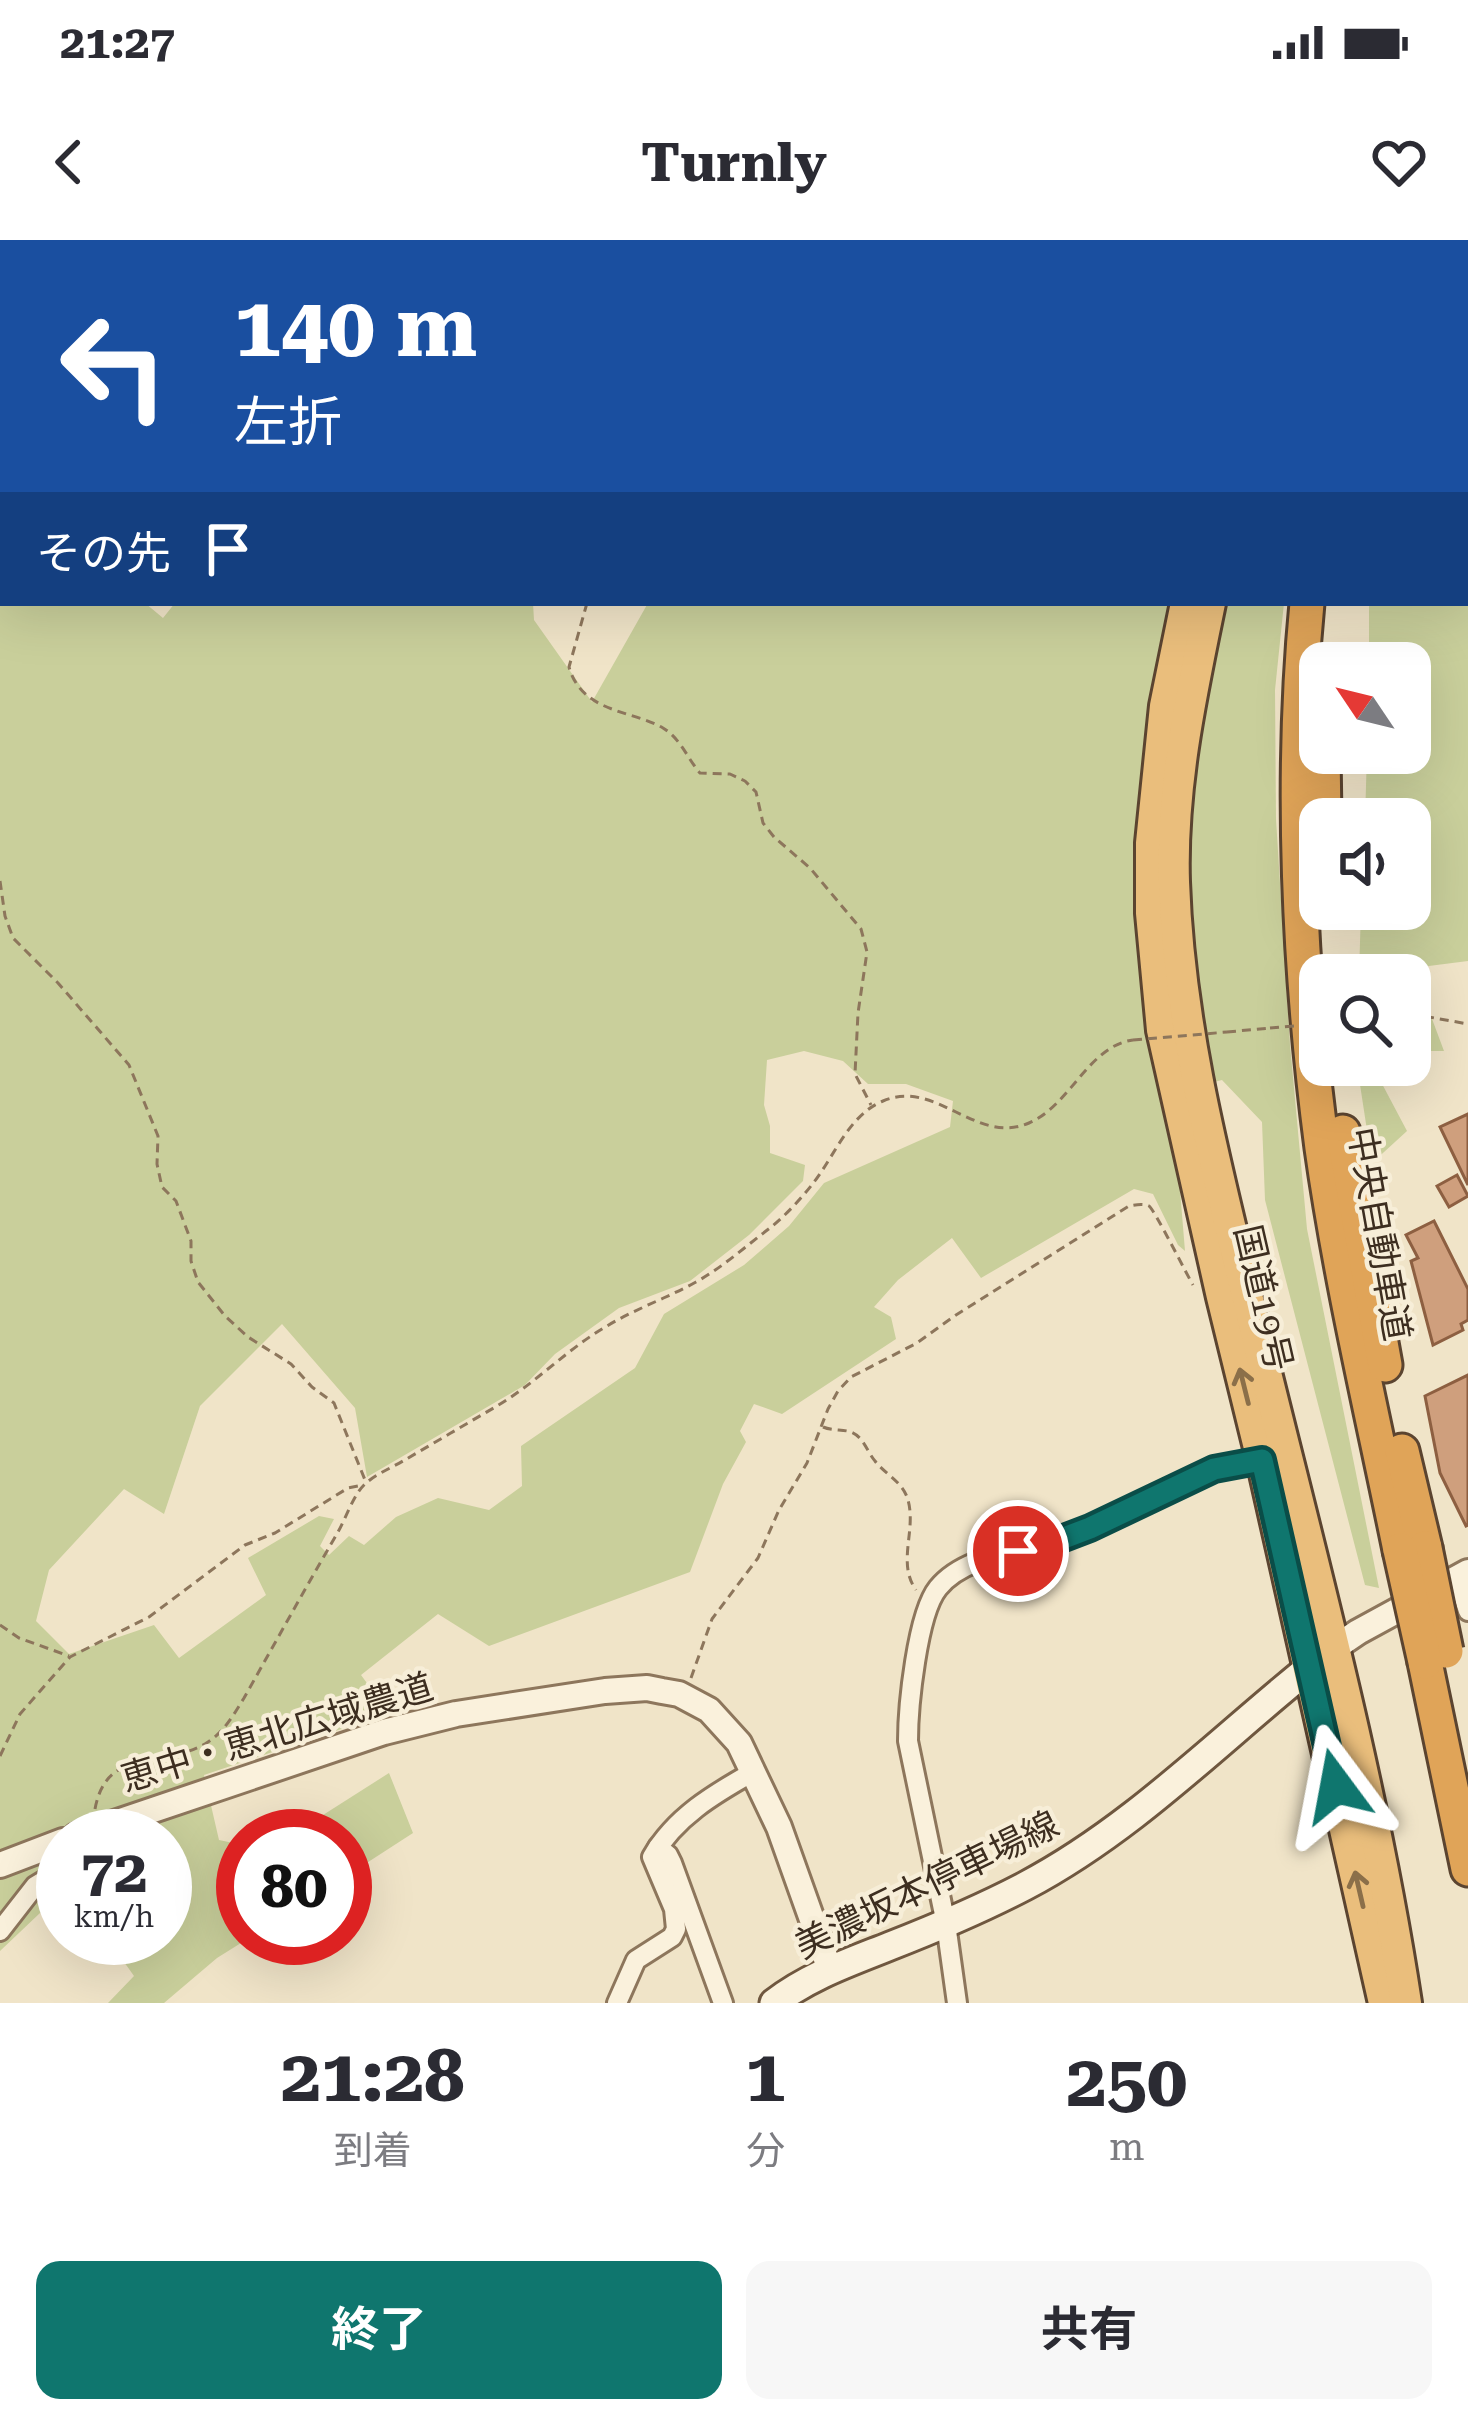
<!DOCTYPE html>
<html lang="ja">
<head>
<meta charset="utf-8">
<style>
	body { margin:0; font-family:"Roboto Serif","Noto Sans JP",serif; background:#f7f7f7; color:#2b2b33; height:100vh; display:flex; flex-direction:column; font-size:45px; white-space:nowrap }
	* { box-sizing:border-box; margin:0 }
	p { font-size:39px; color:#7c7c81 }
	.icon { flex:none; width:66px; height:66px; fill:none; stroke:currentColor; stroke-width:2; stroke-linecap:round; stroke-linejoin:round }
	.map { position:relative; height:1763px; overflow:hidden }
	.panel { display:flex; flex-direction:column; background:#fff; flex:1 }
	.panel>* { flex:none }
	.hud { position:absolute; left:0px; top:0px; width:1470px; height:366px; box-shadow:0 12px 48px #0002; background:#1a4fa0; color:#fff; overflow:hidden }
	.needle { width:78px; rotate:305deg }
	.fabs { position:absolute; left:1299px; top:402px; display:grid; gap:24px }
	.fabs a { display:grid; place-items:center; width:132px; height:132px; border-radius:24px; background:#fff; box-shadow:0 12px 48px #0002; font-size:60px }
	.speed { position:absolute; left:36px; top:1569px; display:flex; gap:24px; font-size:60px; font-weight:700; text-align:center }
	.speed>* { display:grid; place-content:center; width:156px; height:156px; border-radius:50%; background:#fff; box-shadow:0 12px 48px #0002; line-height:1 }
	.speed small { font-size:30px; font-weight:400 }
	.speed .limit { border:18px solid #d22; background:#fff; color:#111 }
	.pin { position:absolute; display:grid; place-items:center; width:102px; height:102px; color:#fff; margin:-51px; border:6px solid #fff; border-radius:50%; box-shadow:0 3px 12px #0007 }
	.me { position:absolute; width:132px; margin:-66px; rotate:347deg; stroke-linejoin:round; filter:drop-shadow(0 0 9px #0008) }
	.turn { display:flex; align-items:center; gap:42px; height:252px; padding:0 36px; font-size:54px }
	.turn .icon { width:156px; height:156px; stroke-width:2.5 }
	.turn b { display:block; font-size:84px; line-height:102px }
	.then { display:flex; align-items:center; height:114px; padding:0 36px; background:#0003; gap:24px; font-size:45px }
	.eta { display:flex; justify-content:space-evenly; align-items:center; height:204px; text-align:center }
	.eta b { font-size:72px; font-weight:700; line-height:84px }
	.action { display:flex; gap:24px; margin-top:auto; padding:24px 36px }
	.action a { flex:1; height:138px; border-radius:24px; background:#0f766e; color:#fff; font-size:48px; font-weight:700; line-height:138px; text-align:center }
	.action a+a { background:#f7f7f7; color:#2b2b33 }
	.status { display:flex; justify-content:space-between; align-items:center; height:84px; padding:0 60px; background:#fff; direction:ltr }
	.status svg { height:33px; fill:currentColor }
	header { display:flex; justify-content:space-between; align-items:center; height:156px; padding:0 36px; background:#fff; font-size:54px; font-weight:700 }
	.map>svg:first-child { display:block }
</style>
</head>
<body>
<div class="status"><b>21:27</b><svg viewBox="0 0 49 12"><path d="M0 12V9h3v3zM5 12V6h3v6zM10 12V3h3v9zM15 12V0h3v12zM26 1h20v11H26zM47 4h2v5h-2z"/></svg></div>
<header><svg class="icon" aria-label="back" viewBox="0 0 24 24"><path d="M15 5l-7 7 7 7"/></svg>Turnly<svg class="icon" aria-label="heart" viewBox="0 0 24 24"><path d="M12 20l-8-8c-3-5 5-10 8-4 3-6 11-1 8 4z"/></svg></header>
<div class="map">
<svg width="1468" height="1763" viewBox="0 0 1468 1763">
	<rect width="100%" height="100%" fill="#f0e4c8"/>
	<g fill="#c9cf9b" fill-rule="evenodd">
		<path d="M0,66L3,69V363H145L163,378L175,363H533L534,380L592,462L648,363H1284L1275,450L1276,579L1290,805L1307,989L1379,1348L1365,1345L1265,960L1262,882L1222,840L1163,855L1179,938L1185,1011L1178,1005L1153,954L1134,949L981,1038L952,998L898,1040L874,1067L891,1077L896,1099L782,1174L754,1164L740,1191L746,1202L723,1244L690,1332L489,1406L438,1374L361,1435L389,1473L204,1535L219,1600L243,1605V1698H249L217,1718L164,1763H108L134,1736L107,1698H165V1596H63V1656L60,1654L0,1711ZM804,811L843,821L868,844H906L953,861L950,887L824,943L789,986L744,1025L664,1074L635,1128L521,1206L522,1246L489,1270L438,1258L396,1277L364,1305L349,1296L329,1315L320,1306L334,1279L319,1276L248,1318L266,1355L179,1418L154,1385L69,1414L36,1381L49,1330L124,1249L164,1274L200,1166L282,1084L355,1168L367,1237L525,1145L555,1114L619,1068L690,1041L749,995L803,941L805,925L770,913V886L764,865L767,820Z"/>
		<polygon points="1468,85 1468,721 1413,728 1444,811 1410,811 1410,735 1359,735 1361,669 1410,669 1410,579 1365,579 1367,513 1410,513 1410,423 1369,423 1369,363 1467,363"/>
		<polygon points="1357,825 1382,825 1380,840 1407,891 1372,923"/>
		<polygon points="389,1533 413,1593 345,1637 345,1596 290,1596"/>
	</g>
	<g fill="none" stroke-linecap="round" stroke-linejoin="round">
		<g stroke="#6f938a" stroke-width="4.5">
			<polyline points="891,0 897,3"/>
			<polyline points="0,1 1,0"/>
		</g>
	</g>
	<g fill="#cf9f7d" stroke="#8d5f41" stroke-width="3">
		<polygon points="1468,874 1468,945 1440,887"/>
		<polygon points="1457,935 1468,956 1449,967 1437,946"/>
		<polygon points="1434,981 1468,1049 1468,1080 1461,1084 1463,1090 1433,1105 1411,1021 1418,1018 1406,995"/>
		<polygon points="1468,1135 1468,1285 1466,1286 1440,1233 1425,1156"/>
	</g>
	<g fill="none" stroke-linecap="round" stroke-linejoin="round">
		<g stroke="#8d765c" stroke-width="15">
			<polyline id="service" points="163,0 166,3"/>
		</g>
		<g stroke="#8d765c" stroke-width="24">
			<g id="minor">
				<polyline points="1457,1338 1468,1371"/>
				<polyline points="658,1607 668,1615 672,1623 723,1763"/>
				<polyline points="0,1691 35,1646 63,1629"/>
				<path d="M617,1763L636,1720L672,1697L676,1689L674,1669L652,1617C675,1577 714,1554 753,1532"/>
				<path d="M957,1763L946,1684L908,1501C908,1467 917,1374 938,1348C965,1315 1018,1313 1056,1301C1109,1283 1156,1252 1208,1232C1225,1225 1245,1223 1262,1220"/>
			</g>
		</g>
		<g stroke="#8d765c" stroke-width="30">
			<g id="tertiary">
				<polyline points="1333,1409 1358,1392 1468,1332"/>
				<polyline points="76,1596 384,1492 456,1474 605,1451 647,1448 662,1451 679,1454 709,1470 739,1503 779,1587 830,1730"/>
				<polyline points="0,1625 63,1601"/>
			</g>
		</g>
		<g stroke="#6f573f" stroke-width="33">
			<path id="secondary" d="M774,1763C809,1736 850,1722 890,1706C936,1688 981,1669 1025,1646C1137,1587 1226,1493 1324,1416"/>
		</g>
		<g stroke="#5b4430" stroke-width="36">
			<g id="trunk">
				<polyline points="1272,3 1272,0"/>
				<polyline points="1186,363 1165,466 1151,603 1151,673 1162,790 1222,1057 1262,1220 1384,1763"/>
				<path d="M1210,363C1191,455 1171,548 1174,642C1179,792 1218,935 1253,1080C1308,1306 1371,1533 1406,1763"/>
			</g>
		</g>
		<g stroke="#5b4430" stroke-width="39">
			<g id="motorway">
				<polyline points="1380,3 1381,0"/>
				<path d="M1307,363C1290,539 1299,733 1322,908C1341,1043 1373,1177 1400,1310"/>
				<polyline points="1323,513 1324,579"/>
				<polyline points="1343,892 1385,1125"/>
				<polyline points="1402,1211 1425,1308"/>
				<polyline points="1425,1422 1468,1629"/>
			</g>
		</g>
		<g stroke="#8d765c" stroke-width="3" stroke-dasharray="9 6" stroke-linecap="butt">
			<polyline points="725,0 726,3"/>
			<polyline points="1467,58 1468,57"/>
			<path d="M587,363L569,427C582,473 632,470 663,488C681,499 687,518 700,533L730,534L745,541L756,552L763,583L774,597L810,628L861,689L867,712L858,773L855,834L871,865"/>
			<polyline points="0,641 5,676 13,698 58,743 129,825 158,896 157,924 162,947 176,961 191,1001 191,1021 198,1042 225,1076 248,1097 291,1124 312,1147 334,1163 365,1240"/>
			<polyline points="1410,778 1429,777 1468,784"/>
			<polyline points="1227,792 1270,788"/>
			<path d="M823,1187C833,1191 842,1189 851,1192C864,1197 867,1212 875,1221C885,1234 901,1241 907,1257C918,1288 896,1322 916,1350"/>
			<polyline points="0,1385 19,1398 69,1416"/>
			<path d="M691,1438L712,1379L758,1318L779,1270L807,1223L828,1169L838,1151L851,1137L917,1103L956,1075L1129,966C1134,965 1143,963 1149,966C1154,969 1186,1033 1193,1045"/>
			<polyline points="0,1516 20,1474 70,1417 149,1377 245,1305 275,1293 348,1248 363,1245"/>
			<path d="M95,1569C107,1504 165,1530 208,1502C224,1492 234,1474 244,1458C275,1403 306,1347 338,1292C346,1278 353,1256 364,1245C374,1235 391,1228 403,1221C434,1203 466,1184 497,1166C536,1143 567,1109 607,1086C635,1069 667,1058 696,1042C723,1027 746,1006 770,988C786,975 801,959 814,942C835,915 849,875 883,861C936,838 976,906 1029,883C1071,865 1088,806 1133,800"/>
		</g>
		<use href="#service" stroke="#faf1dc" stroke-width="9"/>
		<use href="#minor" stroke="#faf1dc" stroke-width="18"/>
		<use href="#tertiary" stroke="#faf1dc" stroke-width="24"/>
		<use href="#secondary" stroke="#faf1dc" stroke-width="27"/>
		<use href="#trunk" stroke="#eabe7c" stroke-width="30"/>
		<use href="#motorway" stroke="#e0a458" stroke-width="33"/>
		<g stroke="#5b4430" stroke-width="39" stroke-linecap="butt">
			<g id="motorway-bridge">
				<polyline points="1425,1308 1446,1411"/>
				<polyline points="1400,1310 1425,1422"/>
			</g>
		</g>
		<g stroke="#8d765c" stroke-width="3" stroke-dasharray="9 6" stroke-linecap="butt">
			<polyline points="1270,788 1320,784"/>
			<polyline points="1133,800 1227,792"/>
		</g>
		<use href="#motorway-bridge" stroke="#e0a458" stroke-width="33"/>
	</g>
	<defs><path id="oneway-shaft" d="M-6 0H5M1.5-3L5.5 0L1.5 3" fill="none" stroke-width="1.6" stroke-linecap="round" stroke-linejoin="round" transform="scale(3)"/></defs>
	<g stroke="#8b6f49">
		<use href="#oneway-shaft" transform="translate(1244 1146) rotate(-104)"/>
		<use href="#oneway-shaft" transform="translate(1359 1649) rotate(-103)"/>
	</g>
	<g fill="none" stroke-linecap="round" stroke-linejoin="round">
		<g stroke="#0a4d48" stroke-width="30">
			<polyline id="route" points="1018,1311 1056,1301 1090,1288 1214,1229 1262,1220 1336,1546"/>
		</g>
		<use href="#route" stroke="#0f766e" stroke-width="21"/>
	</g>
	<g text-anchor="middle" dominant-baseline="central" stroke-width="9" stroke-linejoin="round" paint-order="stroke">
		<g font-size="36" fill="#3d2e20" stroke="#f7eed8">
			<text transform="translate(1379 994) rotate(80)">中央自動車道</text>
			<text transform="translate(1263 1058) rotate(77)">国道19号</text>
			<text transform="translate(277 1493) rotate(-17)">恵中・恵北広域農道</text>
			<text transform="translate(927 1645) rotate(-26)">美濃坂本停車場線</text>
		</g>
	</g>
</svg>
<div class="fabs">
<a><svg class="needle" viewBox="-14 -14 28 28"><path d="M0-13l5 13h-10z" fill="#e53935"/><path d="M0 13l5-13h-10z" fill="#7c7c81"/></svg></a>
<a><svg class="icon" aria-label="sound" viewBox="0 0 24 24"><path d="M4 9h4l5-4v14l-5-4H4zM17 9q2 3 0 6"/></svg></a>
<a><svg class="icon" aria-label="search" viewBox="0 0 24 24"><circle cx="10" cy="10" r="6"/><path d="M15 15l6 6"/></svg></a>
</div>
<div class="speed"><div>72<small>km/h</small></div><div class="limit">80</div></div>
<div class="pin" style="left:1018px;top:1311px;background:#d93025"><svg class="icon" aria-label="arrive" viewBox="0 0 24 24"><path d="M6 21V4h12l-3 4 3 4H6"/></svg></div>
<svg class="me" style="left:1336px;top:1546px" viewBox="-20 -20 40 40"><path d="M0-17L14 15 0 8-14 15z" fill="#0f766e" stroke="#fff" stroke-width="4"/></svg>
<div class="hud">
<div class="turn"><svg class="icon" aria-label="left" viewBox="0 0 24 24"><path d="M17 20v-9H6M10 6l-5 5 5 5"/></svg><div><b>140 m</b>左折</div></div>
<div class="then">その先<svg class="icon" aria-label="arrive" viewBox="0 0 24 24"><path d="M6 21V4h12l-3 4 3 4H6"/></svg></div>
</div>
</div>
<section class="panel">
<div class="eta">
<div><b>21:28</b><p>到着</p></div>
<div><b>1</b><p>分</p></div>
<div><b>250</b><p>m</p></div>
</div>
<div class="action"><a>終了</a><a>共有</a></div>
</section>
</body>
</html>
